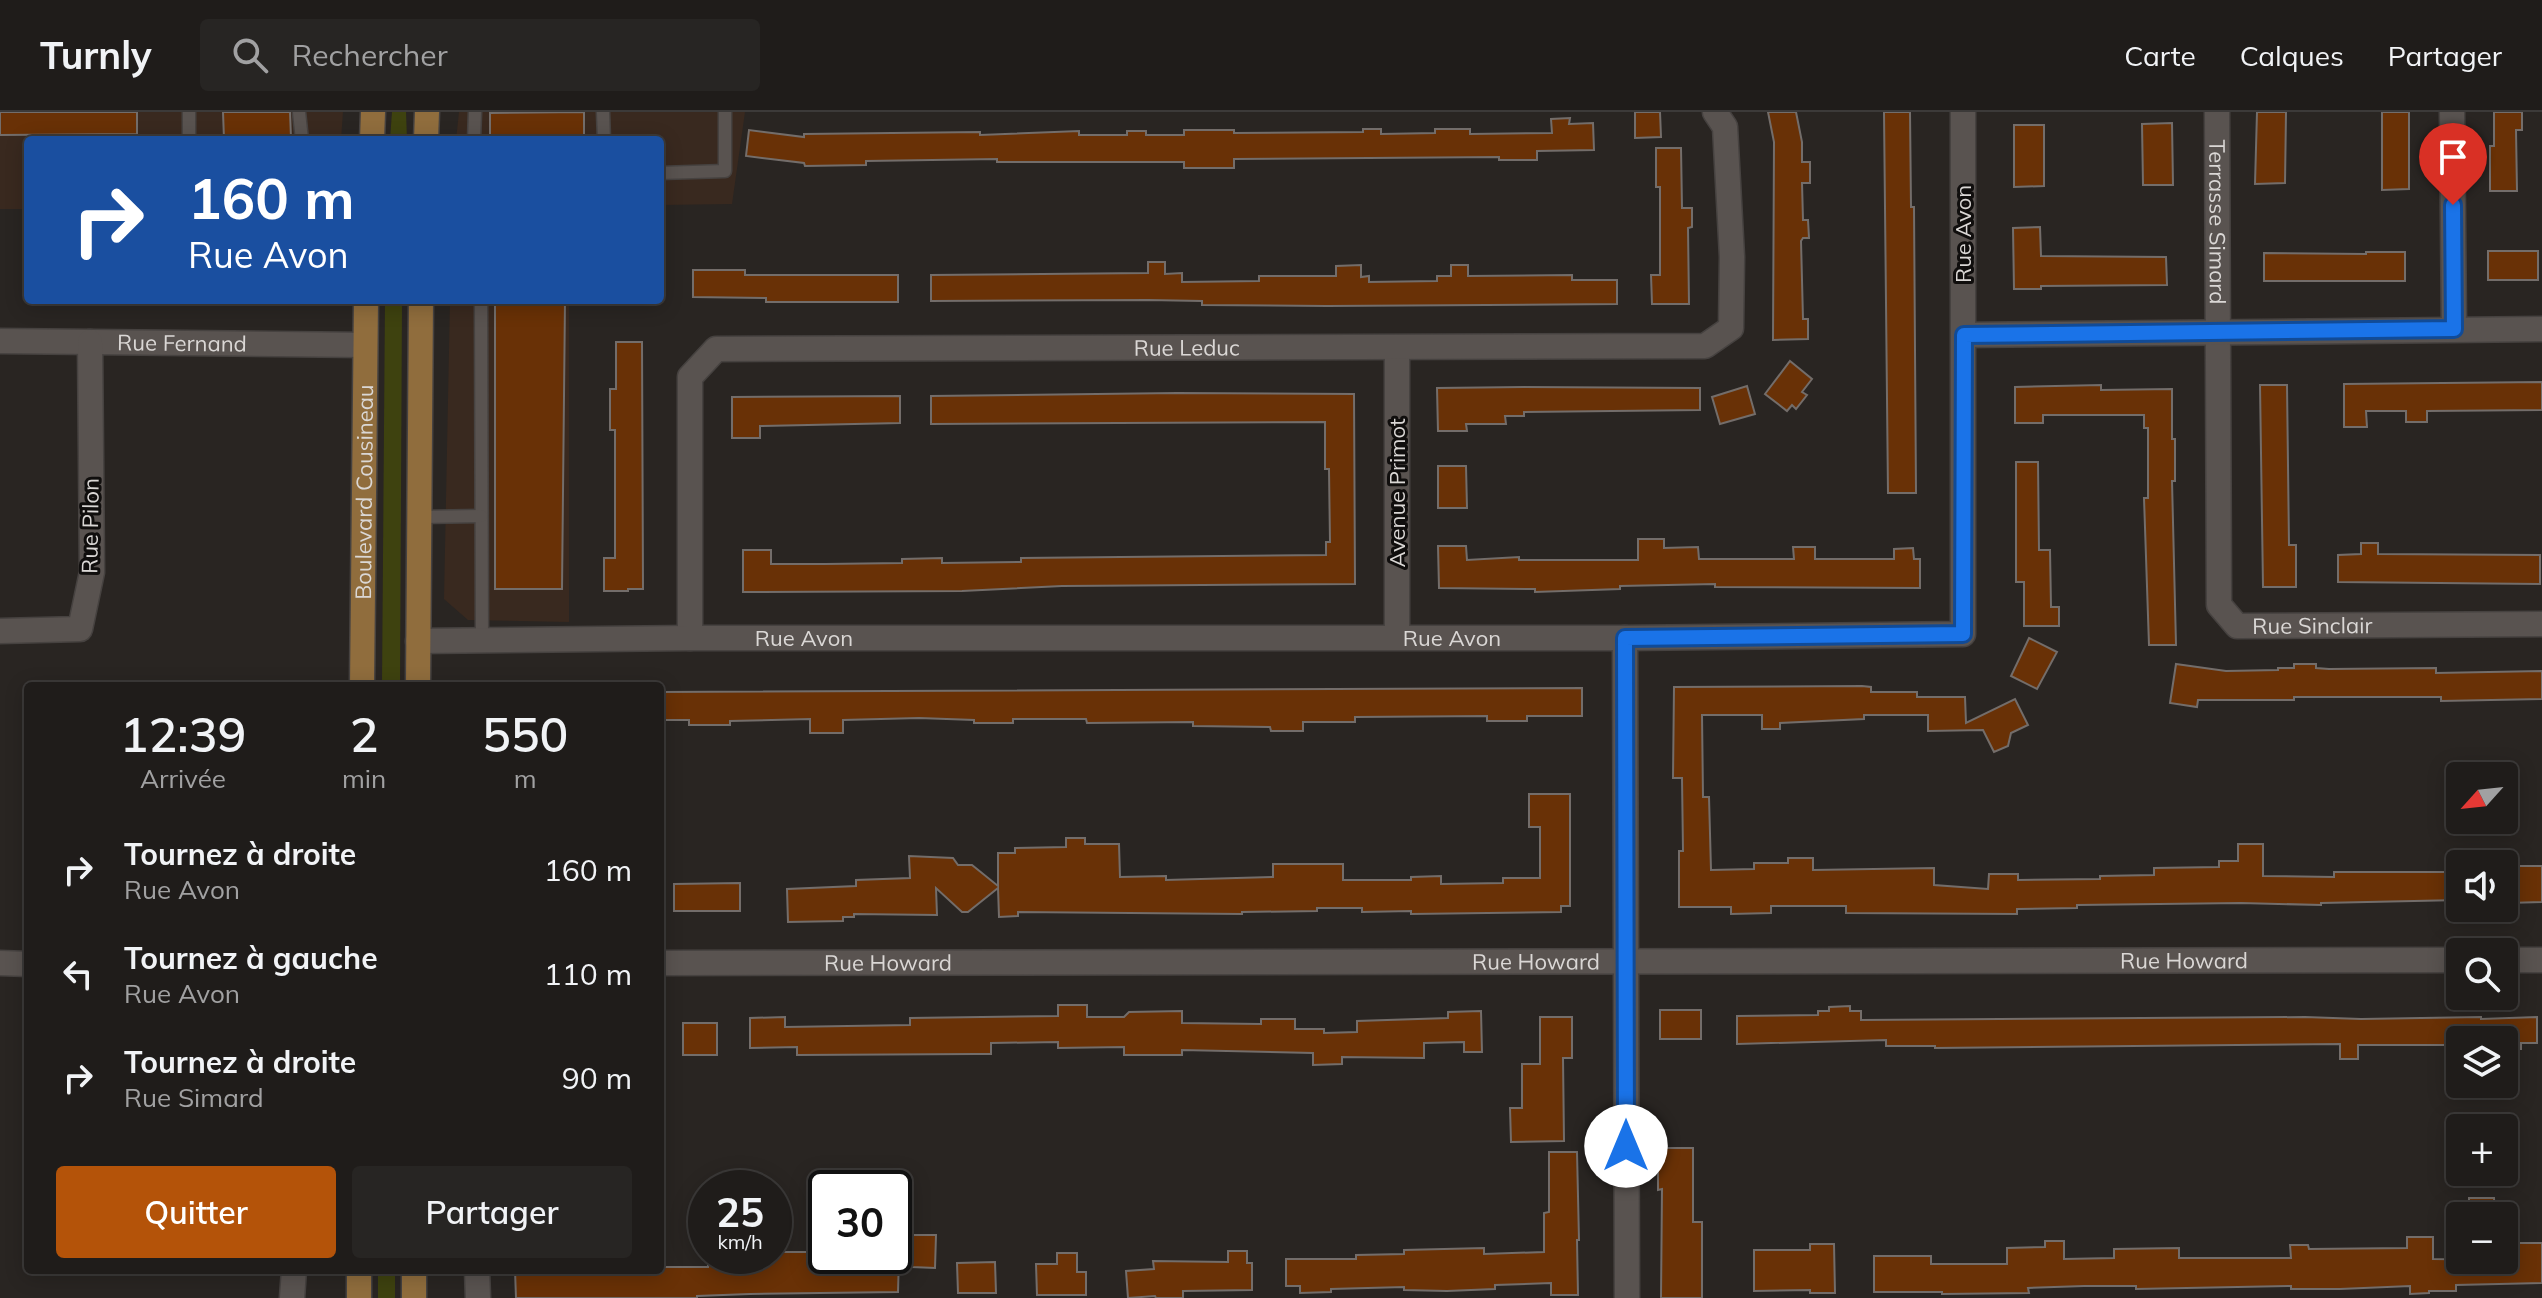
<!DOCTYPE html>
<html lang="fr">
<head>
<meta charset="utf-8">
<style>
	body { margin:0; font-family:Mulish,sans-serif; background:#272523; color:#f1f3f6; height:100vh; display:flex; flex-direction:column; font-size:30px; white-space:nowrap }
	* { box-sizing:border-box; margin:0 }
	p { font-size:26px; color:#a1a1a2 }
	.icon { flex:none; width:44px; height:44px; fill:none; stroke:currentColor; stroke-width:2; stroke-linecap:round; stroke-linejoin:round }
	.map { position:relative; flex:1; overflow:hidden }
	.drawer { position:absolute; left:24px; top:570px; width:640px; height:592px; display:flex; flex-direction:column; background:#1f1c1a; border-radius:8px; box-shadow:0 4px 20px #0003,0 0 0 2px #3c3a39 }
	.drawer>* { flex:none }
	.hud { position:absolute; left:24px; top:24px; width:640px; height:168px; border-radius:8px; box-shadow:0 4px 20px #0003,0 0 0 2px #3c3a39; background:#1a4fa0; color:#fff; overflow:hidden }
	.needle { width:52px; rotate:243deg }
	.controls { position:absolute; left:2446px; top:650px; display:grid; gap:16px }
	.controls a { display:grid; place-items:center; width:72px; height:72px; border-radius:8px; background:#1f1c1a; box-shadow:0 4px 20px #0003,0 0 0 2px #3c3a39; font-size:40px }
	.speed { position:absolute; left:688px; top:1058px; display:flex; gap:16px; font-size:40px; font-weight:700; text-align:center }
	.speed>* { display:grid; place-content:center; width:104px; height:104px; border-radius:50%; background:#1f1c1a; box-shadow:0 4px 20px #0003,0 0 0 2px #3c3a39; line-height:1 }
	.speed small { font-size:20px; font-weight:400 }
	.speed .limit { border:4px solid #111; border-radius:12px; background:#fff; color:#111 }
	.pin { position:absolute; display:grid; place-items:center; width:68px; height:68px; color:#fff; margin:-82px -34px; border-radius:50% 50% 50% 0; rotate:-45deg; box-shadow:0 0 8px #0007 }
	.pin .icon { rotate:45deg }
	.me { position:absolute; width:88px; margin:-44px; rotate:0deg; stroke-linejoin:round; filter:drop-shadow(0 0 6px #0008) }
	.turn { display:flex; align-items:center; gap:28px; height:168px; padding:0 32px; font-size:36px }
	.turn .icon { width:104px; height:104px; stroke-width:2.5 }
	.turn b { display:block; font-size:56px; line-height:68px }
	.eta { display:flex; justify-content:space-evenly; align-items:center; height:136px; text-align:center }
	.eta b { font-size:48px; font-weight:600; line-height:56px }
	.button { display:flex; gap:16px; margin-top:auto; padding:16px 32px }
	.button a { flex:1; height:92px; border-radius:8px; background:#b45309; color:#fff; font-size:32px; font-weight:600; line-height:92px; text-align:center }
	.button a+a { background:#272523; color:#f1f3f6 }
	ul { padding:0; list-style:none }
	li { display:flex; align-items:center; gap:24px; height:104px; padding:0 32px }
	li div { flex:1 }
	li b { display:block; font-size:30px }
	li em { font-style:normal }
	header { display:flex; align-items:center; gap:48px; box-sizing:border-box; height:112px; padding:0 40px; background:#1f1c1a; border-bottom:2px solid #3c3a39 }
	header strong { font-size:38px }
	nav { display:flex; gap:44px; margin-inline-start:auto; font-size:28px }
	.search { width:560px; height:72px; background:#272523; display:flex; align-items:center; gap:20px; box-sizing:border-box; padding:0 28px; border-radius:8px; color:#a1a1a2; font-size:30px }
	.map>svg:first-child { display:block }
</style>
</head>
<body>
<header>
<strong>Turnly</strong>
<div class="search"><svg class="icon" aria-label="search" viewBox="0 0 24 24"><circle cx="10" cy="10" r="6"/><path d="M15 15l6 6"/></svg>Rechercher</div>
<nav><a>Carte</a><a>Calques</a><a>Partager</a></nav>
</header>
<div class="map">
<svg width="2542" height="1186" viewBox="0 0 2542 1186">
	<rect width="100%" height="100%" fill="#292522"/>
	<g fill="#39291f">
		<polygon points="0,0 343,0 341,28 28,28 28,97 0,97"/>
		<polygon points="459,0 745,0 732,92 660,93 660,28 456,28"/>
		<polygon points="450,188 569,188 569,510 468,508 444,487"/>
	</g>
	<g fill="#3e420f">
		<polygon points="392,0 406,0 407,28 390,28"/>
		<polygon points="385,188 402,188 400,574 382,574"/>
		<rect x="378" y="1158" width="17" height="28"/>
	</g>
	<g fill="#693106" stroke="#736d6a" stroke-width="2">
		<polygon points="0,0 137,0 137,22 0,23"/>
		<polygon points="223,0 290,0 291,26 224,27"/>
		<polygon points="584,0 584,28 490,28 490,1"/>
		<polygon points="1635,0 1660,0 1661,25 1635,26"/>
		<polygon points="1768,0 1796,0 1802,30 1802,50 1810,50 1810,71 1802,71 1803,108 1808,108 1809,126 1803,126 1801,129 1803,207 1808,207 1808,227 1773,228 1774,30"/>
		<polygon points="1884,0 1910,0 1911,95 1914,95 1916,381 1888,381"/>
		<polygon points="2257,0 2286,0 2285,71 2255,72"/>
		<polygon points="2382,0 2409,0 2409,77 2382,78"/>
		<polygon points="2494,0 2522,0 2522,18 2516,18 2517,79 2490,79 2490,34 2494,34"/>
		<polygon points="1570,6 1569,12 1593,11 1594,38 1537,39 1537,48 1499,48 1499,45 1234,47 1234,56 1184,56 1184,50 997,50 997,47 866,49 866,53 805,54 804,51 746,44 749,18 804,25 804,22 980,20 980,23 1079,19 1079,23 1127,23 1127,19 1146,19 1146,23 1184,23 1184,18 1234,18 1234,21 1363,20 1363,17 1381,17 1381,22 1435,21 1435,17 1470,17 1470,22 1552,21 1551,7"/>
		<polygon points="2172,11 2173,73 2143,73 2142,12"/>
		<polygon points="2014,13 2044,13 2044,74 2014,75"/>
		<polygon points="1656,36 1681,36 1682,96 1692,96 1692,115 1688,116 1689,192 1652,192 1651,163 1660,163 1660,75 1656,75"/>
		<polygon points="2040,115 2041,144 2166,145 2167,173 2041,174 2041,177 2014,177 2013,116"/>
		<rect x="2488" y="139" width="50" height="29"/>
		<polygon points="2366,140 2405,140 2405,169 2264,169 2264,141 2366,142"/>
		<polygon points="1148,150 1165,150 1165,162 1182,161 1182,170 1259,169 1259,164 1336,164 1336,154 1361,153 1361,165 1369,164 1369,170 1437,169 1437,164 1451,164 1451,153 1468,153 1468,164 1572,163 1572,168 1617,168 1617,192 1327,194 1202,193 1202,189 1148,188 931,189 931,163 1148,161"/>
		<polygon points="693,158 745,158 745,163 898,163 898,190 766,190 766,186 693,185"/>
		<polygon points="495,188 565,188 562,477 495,477"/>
		<polygon points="616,230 642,230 643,477 628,477 628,479 604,479 604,446 615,446 615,318 610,318 610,277 616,277"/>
		<polygon points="1790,249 1812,267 1802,280 1807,283 1796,297 1792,293 1787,299 1765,282"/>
		<polygon points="2542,270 2542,298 2427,299 2427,310 2406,310 2406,299 2366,299 2367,315 2344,315 2344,272"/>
		<polygon points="2101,273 2101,278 2172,277 2172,327 2175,327 2175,369 2172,369 2176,533 2149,533 2144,386 2148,386 2148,316 2144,316 2144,303 2043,303 2043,311 2015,311 2015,275"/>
		<polygon points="2260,273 2287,273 2289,433 2296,433 2296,475 2263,475"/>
		<polygon points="1747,274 1755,302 1720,312 1712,285"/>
		<polygon points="1524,275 1700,276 1700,298 1524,300 1524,304 1505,304 1506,312 1466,312 1467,319 1438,319 1437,276"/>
		<polygon points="1177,281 1354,282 1355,472 1062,474 962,479 743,480 743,438 771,438 771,452 825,452 902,451 902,447 942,446 942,451 1021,450 1021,446 1326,443 1326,430 1330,430 1329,357 1325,357 1325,310 931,312 931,284"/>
		<polygon points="900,284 900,311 760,314 760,326 732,326 732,285"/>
		<polygon points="2016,350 2038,350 2039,438 2050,438 2051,495 2059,495 2059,514 2024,514 2024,470 2016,470"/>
		<polygon points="1438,354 1466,354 1467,396 1438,396"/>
		<polygon points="1638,427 1664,427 1664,436 1698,435 1699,447 1794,447 1793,435 1815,435 1815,447 1894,447 1894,437 1913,436 1914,447 1920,447 1920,476 1715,475 1715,472 1620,474 1620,477 1535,480 1535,477 1439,476 1438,434 1466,434 1467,448 1519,445 1519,448 1638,448"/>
		<polygon points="2361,431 2378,431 2378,442 2540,443 2540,472 2338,470 2338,443 2361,442"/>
		<polygon points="2029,526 2057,540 2037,577 2011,564"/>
		<polygon points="2176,552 2226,559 2278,558 2278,556 2294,556 2294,552 2316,552 2316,556 2329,557 2436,556 2436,561 2542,559 2542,587 2441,589 2441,585 2294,585 2294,588 2198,588 2197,595 2170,591"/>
		<polygon points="1862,574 1871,575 1871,580 1917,580 1917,585 1965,585 1966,611 2015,587 2028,613 2011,621 2008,634 1994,640 1983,618 1928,619 1928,603 1864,603 1864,607 1780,611 1780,617 1762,617 1762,603 1702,603 1703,685 1709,685 1711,758 1754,757 1754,751 1788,751 1788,746 1813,746 1813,758 1934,756 1934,773 1988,777 1989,762 2018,762 2018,768 2100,767 2100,764 2154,763 2154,756 2219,755 2219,749 2238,749 2238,732 2263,732 2263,764 2334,765 2334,760 2460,760 2460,788 2321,791 2321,793 2241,791 2077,793 2077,796 2017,797 2017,802 1846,801 1846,794 1771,794 1771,801 1731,802 1731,795 1679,795 1679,739 1683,739 1682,666 1673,666 1674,575"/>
		<polygon points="1582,576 1582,604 1527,604 1527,609 1487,609 1487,604 1355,605 1355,610 1303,610 1303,619 1271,619 1270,615 1193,614 1193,610 1087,611 1086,607 1013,607 1013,611 974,611 974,608 919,606 843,608 843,621 810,621 810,607 730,609 730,613 689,613 689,608 660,608 660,580"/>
		<polygon points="1529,682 1570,682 1570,794 1561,794 1561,800 1411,802 1411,799 1362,800 1362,796 1317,796 1317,799 1242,800 1242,802 1018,800 1018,804 999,805 998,776 968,800 962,800 936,776 937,803 854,802 854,805 843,805 843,809 788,810 787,777 856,774 856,768 910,766 909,744 953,746 958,753 972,753 998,774 998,741 1015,741 1015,736 1066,735 1066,726 1085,726 1085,732 1119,732 1120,765 1166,764 1166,768 1273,765 1273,752 1343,752 1343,768 1411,768 1411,765 1441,764 1441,772 1503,771 1503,766 1540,766 1540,715 1529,715"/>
		<polygon points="2508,754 2542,754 2542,790 2508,791"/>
		<polygon points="740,771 740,799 674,799 674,772"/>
		<polygon points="1058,893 1087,893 1087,905 1124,905 1129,900 1182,899 1182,911 1261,912 1261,907 1295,907 1295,917 1324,917 1324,921 1357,920 1357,909 1448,906 1448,900 1481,899 1482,940 1464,940 1464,930 1424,931 1424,946 1342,945 1342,952 1313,953 1313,941 1182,938 1182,943 1124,943 1124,935 1058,936 1058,930 991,931 991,942 976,942 797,943 797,935 750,936 750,906 785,905 785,915 910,913 910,906 1058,904"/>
		<polygon points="1850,894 1850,899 1861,899 1861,908 2305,905 2361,907 2481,905 2481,907 2537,905 2537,931 2521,931 2521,937 2504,937 2504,928 2450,928 2450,933 2358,933 2358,947 2340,947 2340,932 1935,936 1935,934 1886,934 1886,928 1737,932 1737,904 1818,903 1818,899 1829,899 1829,895"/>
		<rect x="1660" y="898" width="41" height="29"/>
		<polygon points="1540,905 1572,905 1572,946 1563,946 1564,1029 1511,1030 1510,996 1522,996 1522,952 1540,952"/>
		<rect x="683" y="911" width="34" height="32"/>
		<polygon points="1658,1036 1693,1036 1693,1110 1702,1110 1702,1186 1661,1186 1662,1077 1658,1078"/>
		<polygon points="1549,1040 1577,1040 1579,1128 1577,1128 1578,1183 1551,1183 1551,1171 1495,1173 1495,1177 1447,1179 1404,1178 1404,1175 1331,1177 1331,1180 1300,1181 1300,1174 1286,1174 1286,1147 1356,1147 1356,1143 1404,1142 1404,1138 1484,1136 1484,1142 1544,1140 1544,1101 1549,1100"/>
		<polygon points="2469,1086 2494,1086 2495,1104 2469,1104"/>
		<polygon points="913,1123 936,1123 935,1156 912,1155"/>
		<polygon points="2407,1125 2433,1125 2433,1147 2504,1148 2504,1131 2542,1131 2542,1171 2456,1173 2456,1179 2429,1179 2429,1181 2410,1182 2410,1174 2340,1177 2291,1177 2291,1174 2136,1177 2136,1174 2084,1174 2028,1176 2029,1181 1942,1182 1942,1180 1874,1180 1874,1144 1931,1144 1931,1152 2007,1152 2007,1136 2045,1135 2045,1129 2064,1129 2064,1147 2114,1146 2114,1137 2179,1136 2179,1146 2291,1146 2290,1133 2308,1133 2309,1137 2407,1136"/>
		<polygon points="1810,1132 1834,1132 1835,1181 1810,1181 1810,1178 1754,1179 1754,1138 1810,1138"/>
		<polygon points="1228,1139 1247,1139 1247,1151 1252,1151 1252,1178 1183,1179 1183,1186 1156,1186 1155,1184 1128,1186 1126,1159 1154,1157 1153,1149 1228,1150"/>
		<polygon points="784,1140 826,1140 826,1144 899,1144 898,1180 750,1182 697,1184 697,1186 516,1186 515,1158 660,1158 660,1155 708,1155 708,1144 774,1144 774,1141"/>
		<polygon points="1057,1141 1077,1141 1077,1160 1086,1160 1086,1183 1037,1183 1036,1152 1057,1152"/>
		<polygon points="995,1150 996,1181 958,1181 957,1151"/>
	</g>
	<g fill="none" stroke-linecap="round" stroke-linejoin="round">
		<g stroke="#464240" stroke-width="15">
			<g id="lane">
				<polyline points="189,0 189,28"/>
				<polyline points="299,0 302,28"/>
				<polyline points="603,0 604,28"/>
				<polyline points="474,28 475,0"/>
				<polyline points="660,61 725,59 725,0"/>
				<polyline points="481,188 482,529"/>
				<polyline points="420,405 481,404"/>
			</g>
		</g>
		<g stroke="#464240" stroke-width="27">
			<g id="street">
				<path id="s1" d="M2217,0L2219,493L2237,514L2542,512"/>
				<polyline points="2452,0 2454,217"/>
				<polyline points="1964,223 2542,217"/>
				<path id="s2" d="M0,229L364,233"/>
				<polyline points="1397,237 1397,524"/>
				<polyline points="0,519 80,517 92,460 90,230"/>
				<path id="s3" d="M690,526V265L716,237L1705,234L1731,216L1732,145L1725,15L1715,0"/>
				<polyline points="1625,526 1627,1186"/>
				<path id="s4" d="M418,529L690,526H1625L1963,522V0"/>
				<polyline points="2504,848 2542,848"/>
				<polyline points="0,851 28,852"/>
				<path id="s5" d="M660,851L2460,848"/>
				<polyline points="477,1158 478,1186"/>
				<polyline points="292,1186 294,1158"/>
			</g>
		</g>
		<g stroke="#464240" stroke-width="27">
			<g id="primary">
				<polyline points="372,28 373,0"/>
				<polyline points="426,28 427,0"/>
				<path id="s6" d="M362,574L366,188"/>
				<polyline points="418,574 421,188"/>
				<polyline points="359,1186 359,1158"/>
				<polyline points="414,1186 414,1158"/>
			</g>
		</g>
		<use href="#lane" stroke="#595350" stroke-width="12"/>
		<use href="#street" stroke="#595350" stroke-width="24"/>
		<use href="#primary" stroke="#906d3d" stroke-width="24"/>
	</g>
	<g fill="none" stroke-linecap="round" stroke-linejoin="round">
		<g stroke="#114b97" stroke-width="20">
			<polyline id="route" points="1626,1034 1625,526 1963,522 1964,223 2454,217 2453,93"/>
		</g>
		<use href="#route" stroke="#1a73e8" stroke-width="14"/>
	</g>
	<g text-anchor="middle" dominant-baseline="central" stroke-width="6" stroke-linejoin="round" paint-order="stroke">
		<g font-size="22" fill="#dad7d5" stroke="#100e0d">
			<text stroke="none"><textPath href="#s1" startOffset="110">Terrasse Simard</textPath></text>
			<text transform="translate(1963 122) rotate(-90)">Rue Avon</text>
			<text stroke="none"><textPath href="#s2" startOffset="182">Rue Fernand</textPath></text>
			<text stroke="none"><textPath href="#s3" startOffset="770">Rue Leduc</textPath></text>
			<text stroke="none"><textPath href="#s6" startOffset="194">Boulevard Cousineau</textPath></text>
			<text transform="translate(1397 381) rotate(-90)">Avenue Primot</text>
			<text transform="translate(90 414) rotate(-89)">Rue Pilon</text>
			<text stroke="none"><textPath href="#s1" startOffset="596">Rue Sinclair</textPath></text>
			<text stroke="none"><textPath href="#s4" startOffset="1034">Rue Avon</textPath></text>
			<text stroke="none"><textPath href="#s4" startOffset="386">Rue Avon</textPath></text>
			<text stroke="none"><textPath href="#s5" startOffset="1524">Rue Howard</textPath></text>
			<text stroke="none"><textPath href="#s5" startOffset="876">Rue Howard</textPath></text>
			<text stroke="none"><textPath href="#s5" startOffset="228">Rue Howard</textPath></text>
		</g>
	</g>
</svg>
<div class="controls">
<a><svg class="needle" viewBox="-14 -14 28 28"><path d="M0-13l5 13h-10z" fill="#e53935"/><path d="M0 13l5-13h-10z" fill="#a1a1a2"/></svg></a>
<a><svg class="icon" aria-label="sound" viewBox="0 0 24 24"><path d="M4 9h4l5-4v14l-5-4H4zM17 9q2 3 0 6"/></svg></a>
<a><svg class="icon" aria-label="search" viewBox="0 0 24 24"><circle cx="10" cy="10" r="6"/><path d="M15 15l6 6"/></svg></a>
<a><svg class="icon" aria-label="layers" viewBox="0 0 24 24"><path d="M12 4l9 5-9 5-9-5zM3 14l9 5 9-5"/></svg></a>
<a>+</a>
<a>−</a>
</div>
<div class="speed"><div>25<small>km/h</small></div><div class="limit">30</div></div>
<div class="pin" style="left:2453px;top:93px;background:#d93025"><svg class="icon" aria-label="arrive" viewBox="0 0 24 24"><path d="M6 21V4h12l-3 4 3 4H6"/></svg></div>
<svg class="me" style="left:1626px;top:1034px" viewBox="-20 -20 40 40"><circle r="19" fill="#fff"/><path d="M0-13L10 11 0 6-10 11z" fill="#1a73e8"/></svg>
<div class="hud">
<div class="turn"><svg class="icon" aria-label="right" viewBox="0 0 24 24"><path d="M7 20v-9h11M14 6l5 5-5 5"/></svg><div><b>160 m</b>Rue Avon</div></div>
</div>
<section class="drawer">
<div class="eta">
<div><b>12:39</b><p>Arrivée</p></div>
<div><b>2</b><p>min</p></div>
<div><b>550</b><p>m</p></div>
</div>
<ul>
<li><svg class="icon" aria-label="right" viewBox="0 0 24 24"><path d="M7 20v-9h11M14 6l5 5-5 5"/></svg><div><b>Tournez à droite</b><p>Rue Avon</p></div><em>160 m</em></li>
<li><svg class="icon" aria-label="left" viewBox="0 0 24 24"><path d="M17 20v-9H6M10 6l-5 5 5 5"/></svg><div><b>Tournez à gauche</b><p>Rue Avon</p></div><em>110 m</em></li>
<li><svg class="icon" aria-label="right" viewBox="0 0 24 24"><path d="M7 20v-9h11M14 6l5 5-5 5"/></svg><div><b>Tournez à droite</b><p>Rue Simard</p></div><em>90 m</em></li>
</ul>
<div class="button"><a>Quitter</a><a>Partager</a></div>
</section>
</div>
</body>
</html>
